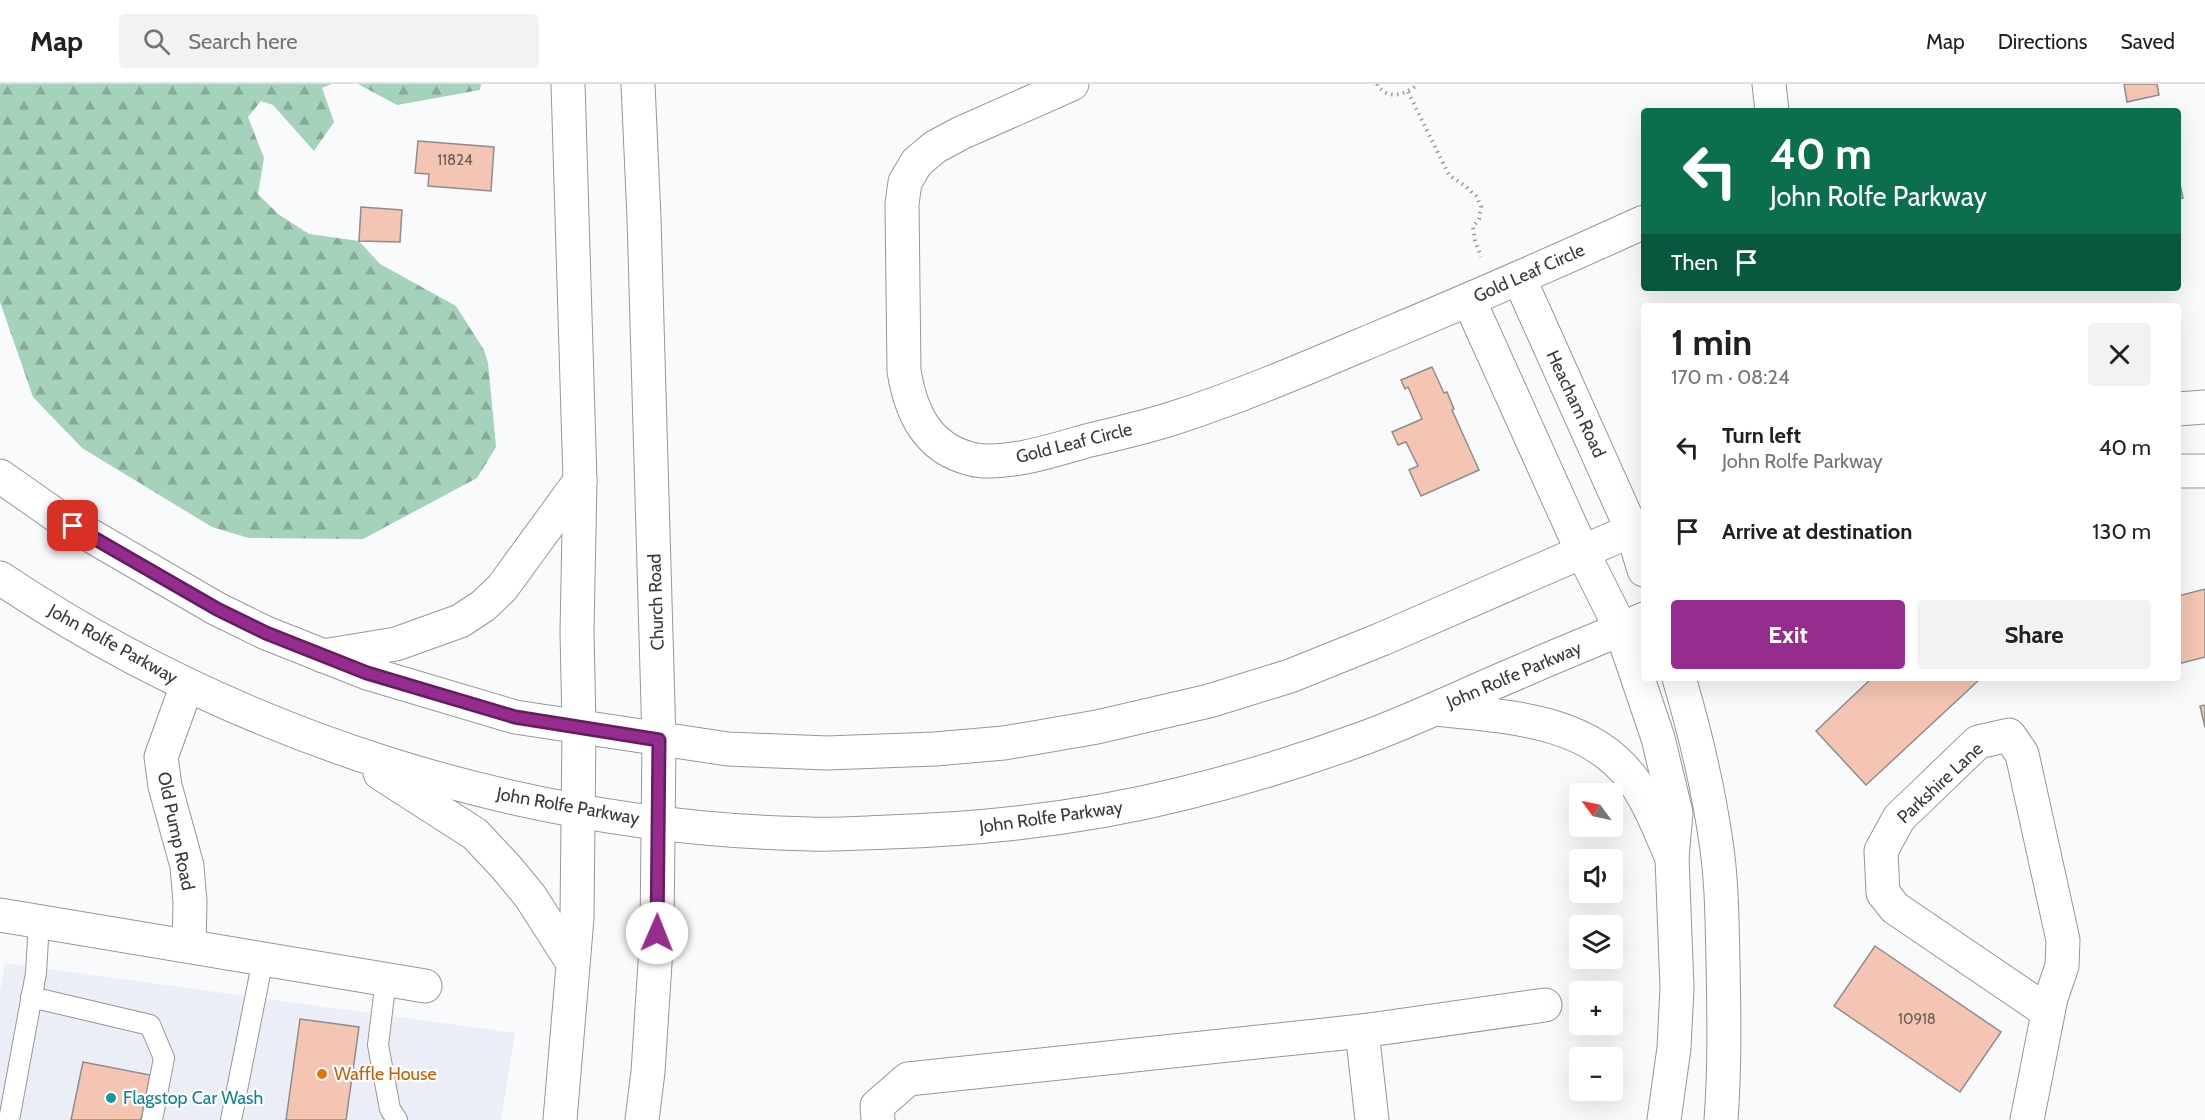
<!DOCTYPE html>
<html lang="en">
<head>
<meta charset="utf-8">
<style>
	body { margin:0; font-family:Cabin,sans-serif; background:#f2f2f2; color:#202124; height:100vh; display:flex; flex-direction:column; font-size:22px; white-space:nowrap }
	* { box-sizing:border-box; margin:0 }
	p { font-size:20px; color:#757577 }
	.icon { flex:none; width:33px; height:33px; fill:none; stroke:currentColor; stroke-width:2; stroke-linecap:round; stroke-linejoin:round }
	.map { position:relative; flex:1; overflow:hidden }
	.panel { position:absolute; left:1641px; top:219px; width:540px; height:378px; display:flex; flex-direction:column; background:#fff; border-radius:6px; box-shadow:0 6px 24px #0002 }
	.panel>* { flex:none }
	.hud { position:absolute; left:1641px; top:24px; width:540px; height:183px; border-radius:6px; box-shadow:0 6px 24px #0002; background:#0b6e4f; color:#fff; overflow:hidden }
	.needle { width:39px; rotate:303deg }
	.controls { position:absolute; left:1569px; top:699px; display:grid; gap:12px }
	.controls a { display:grid; place-items:center; width:54px; height:54px; border-radius:6px; background:#fff; box-shadow:0 6px 24px #0002; font-size:30px }
	.pin { position:absolute; display:grid; place-items:center; width:51px; height:51px; color:#fff; margin:-26px; border-radius:12px; box-shadow:0 3px 9px #0006 }
	.me { position:absolute; width:66px; margin:-33px; rotate:1deg; stroke-linejoin:round; filter:drop-shadow(0 0 4px #0008) }
	.turn { display:flex; align-items:center; gap:21px; height:126px; padding:0 30px; font-size:27px }
	.turn .icon { width:78px; height:78px; stroke-width:2.5 }
	.turn b { display:block; font-size:42px; line-height:51px }
	.then { display:flex; align-items:center; height:57px; padding:0 30px; background:#0003; gap:12px; font-size:22px }
	.round { display:grid; place-items:center; flex:none; width:63px; height:63px; border-radius:6px; background:#f2f2f2 }
	.overview { display:flex; align-items:center; justify-content:space-between; height:102px; padding:0 30px }
	h1 { font-size:36px; font-weight:700; line-height:45px }
	.primary-button { display:flex; gap:12px; margin-top:auto; padding:12px 30px }
	.primary-button a { flex:1; height:69px; border-radius:6px; background:#972c8f; color:#fff; font-size:24px; font-weight:700; line-height:69px; text-align:center }
	.primary-button a+a { background:#f2f2f2; color:#202124 }
	ul { padding:0; list-style:none }
	li { display:flex; align-items:center; gap:18px; height:84px; padding:0 30px }
	li div { flex:1 }
	li b { display:block; font-size:22px }
	li em { font-style:normal }
	header { display:flex; align-items:center; gap:36px; box-sizing:border-box; height:84px; padding:0 30px; background:#fff; border-bottom:2px solid #e0e0e0 }
	header strong { font-size:28px }
	nav { display:flex; gap:33px; margin-inline-start:auto; font-size:21px }
	.search { width:420px; height:54px; background:#f2f2f2; display:flex; align-items:center; gap:15px; box-sizing:border-box; padding:0 21px; border-radius:6px; color:#757577; font-size:22px }
	.map>svg:first-child { display:block }
</style>
</head>
<body>
<header>
<strong>Map</strong>
<div class="search"><svg class="icon" aria-label="search" viewBox="0 0 24 24"><circle cx="10" cy="10" r="6"/><path d="M15 15l6 6"/></svg>Search here</div>
<nav><a>Map</a><a>Directions</a><a>Saved</a></nav>
</header>
<div class="map">
<svg width="2205" height="1036" viewBox="0 0 2205 1036">
	<defs>
		<pattern id="forest-firs" width="22" height="20" patternUnits="userSpaceOnUse" patternTransform="scale(1.5)"><rect width="22" height="20" fill="#a4d2ba"/><path d="M5 1l3.5 6h-7zM16 11l3.5 6h-7z" fill="#87ab98"/></pattern>
	</defs>
	<rect width="100%" height="100%" fill="#f9fafc"/>
	<polygon fill="#ebeef7" points="5,879 515,949 501,1036 0,1036 0,907"/>
	<g fill="url(#forest-firs)">
		<polygon points="0,0 331,0 322,4 334,38 314,67 273,21 261,17 248,33 264,74 258,110 278,130 309,150 359,157 380,180 456,222 484,266 488,279 496,363 477,394 363,455 249,454 212,443 82,364 33,313 0,218"/>
		<polygon points="358,0 481,0 480,6 397,21"/>
	</g>
	<g fill="#f3c5b2" stroke="#8f8d8c" stroke-width="1.5">
		<polygon points="2124,0 2157,0 2159,11 2127,18"/>
		<polygon points="418,57 494,63 491,107 428,102 429,90 415,89"/>
		<polygon points="2178,91 2183,114 2178,115"/>
		<polygon points="361,123 402,126 400,158 359,157"/>
		<polygon points="1432,283 1444,309 1447,308 1454,325 1452,326 1479,386 1421,412 1409,386 1418,382 1406,358 1398,361 1392,348 1422,335 1408,303 1405,305 1401,296"/>
		<polygon points="2205,505 2205,573 2178,580 2178,512"/>
		<polygon points="1872,594 1976,594 1978,597 1866,701 1816,647"/>
		<polygon points="2205,621 2205,643 2200,622"/>
		<polygon points="1875,862 2001,948 1960,1008 1834,922"/>
		<polygon points="300,935 359,943 346,1036 286,1036"/>
		<polygon points="83,978 150,991 141,1036 71,1036"/>
	</g>
	<g fill="none" stroke-linecap="round" stroke-linejoin="round">
		<g stroke="#969798" stroke-width="22">
			<g id="service">
				<polyline points="386,895 378,961 390,1025 397,1036"/>
				<polyline points="31,913 150,941 164,974 152,1036"/>
				<polyline points="9,1036 36,889 39,838"/>
				<polyline points="231,1036 263,875"/>
			</g>
		</g>
		<g stroke="#969798" stroke-width="35">
			<g id="minor">
				<path d="M1072,0L961,49L935,63L917,78L905,98L902,120L904,287C911,329 927,364 971,375C1002,383 1055,366 1086,357C1116,350 1146,343 1174,334C1242,312 1307,284 1373,256C1464,218 1554,179 1644,138"/>
				<polyline points="1769,0 1772,27"/>
				<polyline points="1519,194 1632,446"/>
				<polyline points="1469,216 1582,467"/>
				<polyline points="187,601 161,673 165,702 187,782 190,818 189,862"/>
				<polyline points="0,831 425,902"/>
				<polyline points="1362,947 1372,1036"/>
				<polyline points="878,1036 877,1022 908,995 1362,947 1545,921"/>
				<polyline points="2027,1036 2051,914 2062,882 2063,856 2022,670 2009,651 1978,658 1899,734 1881,767 1883,809 1895,824 2048,928"/>
			</g>
		</g>
		<g stroke="#969798" stroke-width="35">
			<g id="secondary">
				<polyline points="638,0 644,134 659,656 657,848 648,988 642,1036"/>
				<polyline points="1632,446 1644,486"/>
				<polyline points="1582,467 1621,545 1658,654 1676,729 1672,774 1677,904 1674,964 1664,1036"/>
				<path d="M1679,594C1695,648 1708,703 1716,758C1722,797 1722,837 1723,877C1724,930 1725,983 1721,1036"/>
				<polyline points="560,1036 577,834 579,644 577,547 580,397 568,0"/>
			</g>
		</g>
		<g stroke="#969798" stroke-width="35">
			<g id="primary">
				<polyline points="2178,325 2205,323"/>
				<polyline points="2178,387 2205,387"/>
				<polyline points="0,392 57,432 217,525 266,549 367,589 515,633 728,665 827,669 935,665 1004,659 1097,643 1209,617 1290,592 1382,555 1644,441"/>
				<path d="M0,494C238,653 523,744 810,750C836,751 862,749 888,748C987,745 1085,734 1181,710C1243,695 1304,676 1364,654C1418,634 1471,608 1524,586C1564,568 1604,553 1644,535"/>
				<polyline points="323,572 396,560 460,537 483,522 502,504 580,397"/>
				<path d="M1436,625C1505,633 1588,634 1633,696C1650,719 1660,748 1672,774"/>
				<polyline points="380,689 475,750 506,783 530,812 573,879"/>
			</g>
		</g>
		<g stroke="#9b9c9d" stroke-width="4" stroke-dasharray="1.5 4.5" stroke-linecap="butt">
			<path d="M1377,0C1387,17 1406,11 1418,0"/>
			<polyline points="1408,8 1449,91 1465,102 1476,112 1481,122 1479,135 1473,143 1475,156 1481,173"/>
		</g>
		<use href="#service" stroke="#fff" stroke-width="20"/>
		<use href="#minor" stroke="#fff" stroke-width="33"/>
		<use href="#secondary" stroke="#fff" stroke-width="33"/>
		<use href="#primary" stroke="#fff" stroke-width="33"/>
	</g>
	<g fill="none" stroke-linecap="round" stroke-linejoin="round">
		<g stroke="#621d5d" stroke-width="15">
			<polyline id="route" points="73,442 217,525 266,549 367,589 515,633 659,656 657,849"/>
		</g>
		<use href="#route" stroke="#972c8f" stroke-width="10"/>
	</g>
	<circle fill="#e8710a" stroke="#fff" stroke-width="2" cx="322" cy="990" r="6"/>
	<circle fill="#0f9aa8" stroke="#fff" stroke-width="2" cx="111" cy="1014" r="6"/>
	<g text-anchor="middle" dominant-baseline="central" stroke-width="4.5" stroke-linejoin="round" paint-order="stroke">
		<g font-size="15" fill="#685d59">
			<text x="455" y="76">11824</text>
			<text x="1917" y="935">10918</text>
		</g>
		<g font-size="18" fill="#3a3a3b" stroke="#fff">
			<text transform="translate(1529 189) rotate(-24)">Gold Leaf Circle</text>
			<text transform="translate(1576 320) rotate(65)">Heacham Road</text>
			<text transform="translate(1074 359) rotate(-14)">Gold Leaf Circle</text>
			<text transform="translate(656 518) rotate(-92)">Church Road</text>
			<text transform="translate(113 560) rotate(29)">John Rolfe Parkway</text>
			<text transform="translate(1514 591) rotate(-23)">John Rolfe Parkway</text>
			<text transform="translate(1940 699) rotate(-43)">Parkshire Lane</text>
			<text transform="translate(568 722) rotate(10)">John Rolfe Parkway</text>
			<text transform="translate(1051 733) rotate(-8)">John Rolfe Parkway</text>
			<text transform="translate(176 747) rotate(78)">Old Pump Road</text>
		</g>
		<g font-size="18" fill="#c56008" stroke="#fff" text-anchor="start">
			<text x="334" y="990">Waffle House</text>
		</g>
		<g font-size="18" fill="#0d838f" stroke="#fff" text-anchor="start">
			<text x="123" y="1014">Flagstop Car Wash</text>
		</g>
	</g>
</svg>
<div class="controls">
<a><svg class="needle" viewBox="-14 -14 28 28"><path d="M0-13l5 13h-10z" fill="#e53935"/><path d="M0 13l5-13h-10z" fill="#757577"/></svg></a>
<a><svg class="icon" aria-label="sound" viewBox="0 0 24 24"><path d="M4 9h4l5-4v14l-5-4H4zM17 9q2 3 0 6"/></svg></a>
<a><svg class="icon" aria-label="layers" viewBox="0 0 24 24"><path d="M12 4l9 5-9 5-9-5zM3 14l9 5 9-5"/></svg></a>
<a>+</a>
<a>−</a>
</div>
<div class="pin" style="left:73px;top:442px;background:#d93025"><svg class="icon" aria-label="arrive" viewBox="0 0 24 24"><path d="M6 21V4h12l-3 4 3 4H6"/></svg></div>
<svg class="me" style="left:657px;top:849px" viewBox="-20 -20 40 40"><circle r="19" fill="#fff"/><path d="M0-13L10 11 0 6-10 11z" fill="#972c8f"/></svg>
<div class="hud">
<div class="turn"><svg class="icon" aria-label="left" viewBox="0 0 24 24"><path d="M17 20v-9H6M10 6l-5 5 5 5"/></svg><div><b>40 m</b>John Rolfe Parkway</div></div>
<div class="then">Then<svg class="icon" aria-label="arrive" viewBox="0 0 24 24"><path d="M6 21V4h12l-3 4 3 4H6"/></svg></div>
</div>
<section class="panel">
<div class="overview"><div><h1>1 min</h1><p>170 m · 08:24</p></div><a class="round"><svg class="icon" aria-label="close" viewBox="0 0 24 24"><path d="M6 6l12 12M18 6L6 18"/></svg></a></div>
<ul>
<li><svg class="icon" aria-label="left" viewBox="0 0 24 24"><path d="M17 20v-9H6M10 6l-5 5 5 5"/></svg><div><b>Turn left</b><p>John Rolfe Parkway</p></div><em>40 m</em></li>
<li><svg class="icon" aria-label="arrive" viewBox="0 0 24 24"><path d="M6 21V4h12l-3 4 3 4H6"/></svg><div><b>Arrive at destination</b></div><em>130 m</em></li>
</ul>
<div class="primary-button"><a>Exit</a><a>Share</a></div>
</section>
</div>
</body>
</html>
